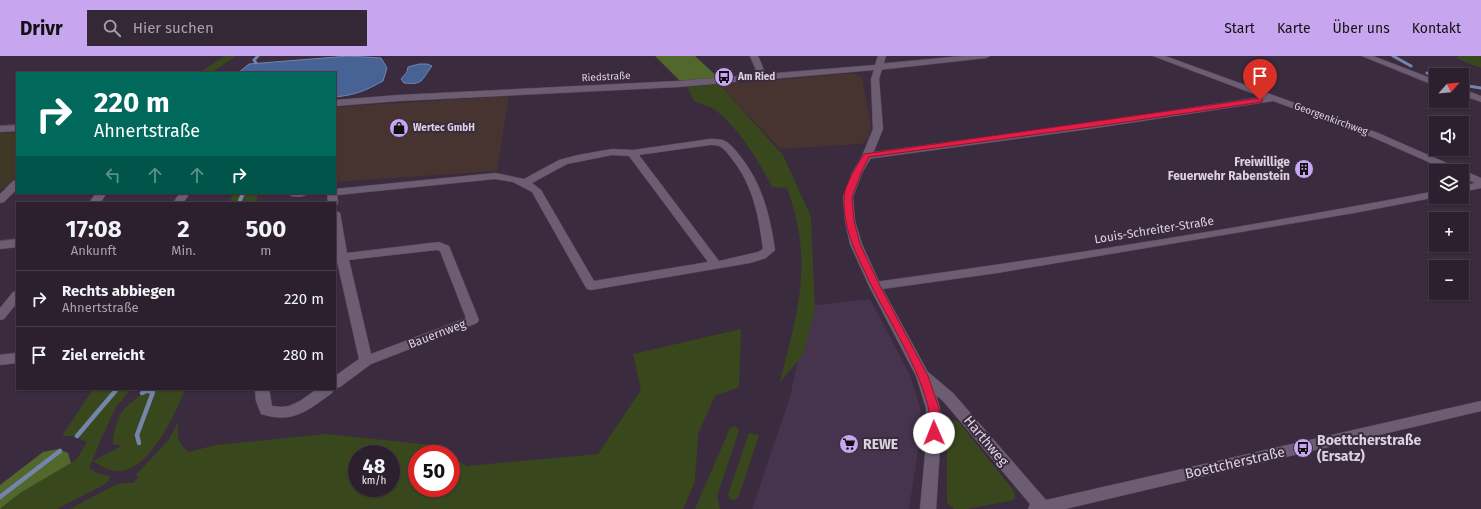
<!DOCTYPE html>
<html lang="de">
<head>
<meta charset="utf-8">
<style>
	body { margin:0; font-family:"Fira Sans",sans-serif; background:#342837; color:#f1f3f6; height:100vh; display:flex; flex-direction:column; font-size:15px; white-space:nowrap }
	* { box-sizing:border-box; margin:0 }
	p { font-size:13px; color:#a6a3aa }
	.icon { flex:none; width:22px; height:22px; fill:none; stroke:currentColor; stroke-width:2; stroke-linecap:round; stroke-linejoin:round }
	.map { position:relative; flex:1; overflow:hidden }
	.details { position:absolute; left:16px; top:146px; width:320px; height:188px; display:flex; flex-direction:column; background:#2c202f; border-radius:0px; box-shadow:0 1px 3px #0004,0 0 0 1px #483e4b }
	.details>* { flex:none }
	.top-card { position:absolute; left:16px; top:16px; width:320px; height:122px; border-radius:0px; box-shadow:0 1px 3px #0004,0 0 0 1px #483e4b; background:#00695c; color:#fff; overflow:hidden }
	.needle { width:26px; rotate:63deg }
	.fabs { position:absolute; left:1429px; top:12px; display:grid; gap:8px }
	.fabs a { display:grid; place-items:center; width:40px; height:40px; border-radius:0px; background:#2c202f; box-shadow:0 1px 3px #0004,0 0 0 1px #483e4b; font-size:20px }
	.speed { position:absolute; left:348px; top:389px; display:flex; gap:8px; font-size:20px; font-weight:700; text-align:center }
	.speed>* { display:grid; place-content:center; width:52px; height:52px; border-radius:50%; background:#2c202f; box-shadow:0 1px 3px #0004,0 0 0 1px #483e4b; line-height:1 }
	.speed small { font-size:10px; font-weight:400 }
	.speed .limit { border:6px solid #d22; background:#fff; color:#111 }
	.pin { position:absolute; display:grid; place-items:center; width:34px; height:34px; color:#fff; margin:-41px -17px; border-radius:50% 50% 50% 0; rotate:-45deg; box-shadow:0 0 4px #0007 }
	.pin .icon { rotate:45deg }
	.me { position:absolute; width:44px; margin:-22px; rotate:359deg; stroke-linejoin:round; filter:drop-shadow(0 0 3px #0008) }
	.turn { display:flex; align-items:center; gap:14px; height:84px; padding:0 12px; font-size:18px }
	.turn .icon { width:52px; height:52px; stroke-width:2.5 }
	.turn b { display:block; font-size:28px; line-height:34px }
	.lanes { display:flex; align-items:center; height:38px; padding:0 12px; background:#0003; justify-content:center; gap:20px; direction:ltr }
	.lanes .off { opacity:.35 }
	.eta { display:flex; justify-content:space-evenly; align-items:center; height:68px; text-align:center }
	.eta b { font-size:24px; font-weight:700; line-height:28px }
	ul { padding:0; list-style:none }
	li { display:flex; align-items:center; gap:12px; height:56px; padding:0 12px; border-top:1px solid #483e4b }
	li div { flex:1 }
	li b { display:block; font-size:15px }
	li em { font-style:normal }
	header { display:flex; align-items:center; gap:24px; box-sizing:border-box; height:56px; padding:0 20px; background:#c7a6ef; color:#111 }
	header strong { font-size:19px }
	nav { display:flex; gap:22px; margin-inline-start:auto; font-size:14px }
	.search { width:280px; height:36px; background:#342837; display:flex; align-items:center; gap:10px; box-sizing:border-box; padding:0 14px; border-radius:0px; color:#a6a3aa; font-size:15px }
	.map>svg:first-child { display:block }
</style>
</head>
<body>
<header>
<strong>Drivr</strong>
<div class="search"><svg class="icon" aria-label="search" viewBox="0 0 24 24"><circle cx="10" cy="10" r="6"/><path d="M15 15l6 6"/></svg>Hier suchen</div>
<nav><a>Start</a><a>Karte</a><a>Über uns</a><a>Kontakt</a></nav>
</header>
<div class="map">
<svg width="1481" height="453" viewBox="0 0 1481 453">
	<rect width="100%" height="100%" fill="#3a2b3f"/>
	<polygon fill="#46334d" points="870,243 910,319 920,351 921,375 909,453 752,453 790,341 809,250"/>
	<g fill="#473330">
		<polygon points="852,17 862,21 871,71 869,80 862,88 780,93 720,29"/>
		<polygon points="509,40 497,115 335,126 335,51"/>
	</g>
	<polygon fill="#403827" points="17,76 17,121 7,131 0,134 0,77"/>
	<g fill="#38481c" fill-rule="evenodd">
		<polygon points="225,0 236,0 211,17 199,17"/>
		<polygon points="1459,0 1481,0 1481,12 1456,2"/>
		<path d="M719,28L783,99L811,161L815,255L803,299L780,326C798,254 814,206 787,132L772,131C759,105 738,71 714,53C709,50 700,48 694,45L687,31Z"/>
		<polygon points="234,137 259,137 255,147 229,147"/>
		<path d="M741,273L739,331L715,340L698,378L695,425L683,453H70L115,429L122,427H133L138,422L136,419L169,383L178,366C178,382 176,385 189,396L215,389L326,378L432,389L447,398H417V432H451V400L467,410L598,398L641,334L633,298ZM357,398H391V432H357Z"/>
		<polygon points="93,333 131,333 116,351 102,381 89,412 97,417 110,420 109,424 105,428 57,453 1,453 20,437 77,403 87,386 73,380 62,380"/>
		<path d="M144,333H185C177,356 148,416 119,415C110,415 100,410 93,405L122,390L113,388C113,377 117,362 124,353C132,345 138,344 144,333Z"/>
		<polygon points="953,364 958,365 1013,434 1015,439 1014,444 967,453 954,453 947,447 947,366"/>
		<polygon points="734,370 738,372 739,375 717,440 720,453 695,453 730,372"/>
		<polygon points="749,377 759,379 739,440 735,444 730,443 728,438"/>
	</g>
	<g fill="#52672c">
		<polygon points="655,0 695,0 721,24 679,24"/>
		<polygon points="58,393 68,397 71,407 20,437 0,453 0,429 43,396"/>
	</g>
	<g fill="#476295" stroke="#7484ac">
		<path d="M349,0L381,2L387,12L383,25C365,35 355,39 335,41V17H238L249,8Z"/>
		<path d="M419,8H427L432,10C421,25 423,29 404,27L401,23L407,16L408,11Z"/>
	</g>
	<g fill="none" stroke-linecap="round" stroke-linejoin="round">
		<g stroke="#7484ac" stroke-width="3">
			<polyline points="1393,0 1411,10"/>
			<polyline points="256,7 254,4 258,0"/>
			<polyline points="1427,17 1436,21"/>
			<polyline points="1462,29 1481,32"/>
		</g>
		<polyline stroke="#7484ac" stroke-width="4" points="239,147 243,137"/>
		<g stroke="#7484ac" stroke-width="4.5">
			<polyline points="142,337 150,333"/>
			<polyline points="77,380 117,333"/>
			<polyline points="139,387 137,379 153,336 148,335"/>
			<polyline points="0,441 60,395"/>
		</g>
		<g stroke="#564959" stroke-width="1">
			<g id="street">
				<polygon points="750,0 758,0 767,21 766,23 760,23"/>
				<polygon points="962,0 990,0 986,2 878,14 874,11 878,8"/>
				<polygon points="1153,0 1165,0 1378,77 1481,122 1481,132 1462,136 1462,130 1475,127 1462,121 1462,115 1449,115 1372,81 1273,45 1089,73 867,103 862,100 867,97 1089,67 1262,41"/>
				<polygon points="1362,0 1373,0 1436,24 1436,30"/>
				<polygon points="1462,33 1481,40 1481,46 1462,39"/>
				<path d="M710,83C714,83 721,83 725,85C731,88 736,95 740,100C762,127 770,160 775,194L766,202L750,207L591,234L587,233L585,230L532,136L513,126L495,123L337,139L338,147L337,149L335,150V147H328L327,137H335V133L495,117L524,123L559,104L578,99L612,93L633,94ZM710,89C712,89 717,89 719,90C724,92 729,99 732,103C753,129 759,161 763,193L758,196L719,205L639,99ZM612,99L629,100L708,206L594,225L541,134L532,127L567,108Z"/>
				<polygon points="17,124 17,133 4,146 0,147 0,138 13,125"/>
				<path d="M1436,135L1437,141L1354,157L997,217L875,234L871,233L869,230L871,227L875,226C1063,200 1250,171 1436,135Z"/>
				<polygon points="96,137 107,137 100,147 89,147"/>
				<polygon points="180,137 190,137 183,147 173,147"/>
				<path d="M286,137H309C304,142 291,142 286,137Z"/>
				<path d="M335,154L340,157L347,197L439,186L449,190L479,264L477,267L371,308L340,331L335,332V320L359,303L337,205L335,206ZM437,194L440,195L466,262L371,298L349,204Z"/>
				<polygon points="17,183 17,191 0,193 0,185"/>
				<polygon points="17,235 17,247 4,263 0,264 0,252 13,236"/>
				<polygon points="17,297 17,307 0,309 0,299"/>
				<polygon points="923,315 928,316 953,337 1046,444 1481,345 1481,355 1065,453 1028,453 1030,448 943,345 918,324 916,320 918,316"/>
				<path d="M255,333H269L272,350L282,351L289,350L300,345L317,333H334L332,337C307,355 293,368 261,358L256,345Z"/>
			</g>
		</g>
		<g stroke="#564959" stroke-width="1">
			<g id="secondary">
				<polygon points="878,0 886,0 879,23 883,73 872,100 862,117 853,141 855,165 862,188 881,230 930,320 940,352 941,377 936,453 920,453 927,377 926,352 916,320 869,230 850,188 845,165 843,141 852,117 862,100 873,73 871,23 874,14 678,31 399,45 335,50 335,44 399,39 678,25 875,9"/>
				<polygon points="17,69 17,75 0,76 0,70"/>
			</g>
		</g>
		<use href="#street" fill="#6d5d73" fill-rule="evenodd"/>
		<use href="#secondary" fill="#6d5d73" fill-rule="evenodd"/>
	</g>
	<path fill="#e11d48" stroke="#92132f" d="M1260,42L1263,44L1262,46L1098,70L869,101L861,117L852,141L854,165L860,188L880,230L928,320L939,352L940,377L938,380L934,382L930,380L928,377C928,369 930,358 928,350C916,303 883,257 863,212C852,190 843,167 844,142C844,130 857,109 864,98Z"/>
	<defs>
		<g id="bus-disc" transform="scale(1)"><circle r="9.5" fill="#c7a6ef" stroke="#3a2b3f"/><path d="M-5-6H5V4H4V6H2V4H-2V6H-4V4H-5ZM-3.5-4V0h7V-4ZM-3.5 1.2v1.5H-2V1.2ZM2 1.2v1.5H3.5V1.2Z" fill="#111"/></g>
		<g id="shop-disc" transform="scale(1)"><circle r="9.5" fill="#c7a6ef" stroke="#3a2b3f"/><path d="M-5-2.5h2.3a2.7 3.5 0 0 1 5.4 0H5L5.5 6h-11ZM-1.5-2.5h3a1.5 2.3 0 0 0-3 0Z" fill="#111"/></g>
		<g id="building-disc" transform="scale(1)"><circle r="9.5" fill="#c7a6ef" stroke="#3a2b3f"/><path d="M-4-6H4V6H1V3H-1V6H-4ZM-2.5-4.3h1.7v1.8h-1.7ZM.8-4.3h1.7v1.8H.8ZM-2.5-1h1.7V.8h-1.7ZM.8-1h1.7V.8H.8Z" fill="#111"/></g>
		<g id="supermarket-disc" transform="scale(1)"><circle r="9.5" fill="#c7a6ef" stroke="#3a2b3f"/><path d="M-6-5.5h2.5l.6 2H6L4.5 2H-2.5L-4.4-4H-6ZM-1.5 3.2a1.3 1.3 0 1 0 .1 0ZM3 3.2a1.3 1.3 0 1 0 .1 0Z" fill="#111"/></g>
	</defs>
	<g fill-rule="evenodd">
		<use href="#bus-disc" x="724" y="21"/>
		<use href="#shop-disc" x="399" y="72"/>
		<use href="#building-disc" x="1304" y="113"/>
		<use href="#supermarket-disc" x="849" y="388"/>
		<use href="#bus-disc" x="1303" y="392"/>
	</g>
	<g text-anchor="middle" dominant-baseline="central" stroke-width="4" stroke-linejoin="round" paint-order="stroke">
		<g font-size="10" fill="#ddd3e0" stroke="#3a2b3f">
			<text transform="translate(606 21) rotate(-3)">Riedstraße</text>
			<text transform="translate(1331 63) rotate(20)">Georgenkirchweg</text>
		</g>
		<g font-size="10" font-weight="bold" fill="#ddd3e0" stroke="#3a2b3f" text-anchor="start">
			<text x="738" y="21">Am Ried</text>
			<text x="413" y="72">Wertec GmbH</text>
		</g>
		<g font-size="12" font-weight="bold" fill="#ddd3e0" stroke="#3a2b3f" text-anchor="end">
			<text x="1290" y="106">Freiwillige<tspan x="1290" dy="14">Feuerwehr Rabenstein</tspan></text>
		</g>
		<g font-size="12" fill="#ddd3e0" stroke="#3a2b3f">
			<text transform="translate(1154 174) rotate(-9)">Louis-Schreiter-Straße</text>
			<text transform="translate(437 278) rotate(-21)">Bauernweg</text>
		</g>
		<g font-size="14" font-weight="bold" fill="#ddd3e0" stroke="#3a2b3f" text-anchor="start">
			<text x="1317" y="384">Boettcherstraße<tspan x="1317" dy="16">(Ersatz)</tspan></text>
			<text x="863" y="388">REWE</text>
		</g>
		<g font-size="14" fill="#ddd3e0" stroke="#3a2b3f">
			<text transform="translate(986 385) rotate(50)">Harthweg</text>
			<text transform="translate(1235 407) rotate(-13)">Boettcherstraße</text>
		</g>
	</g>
</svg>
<div class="fabs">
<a><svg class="needle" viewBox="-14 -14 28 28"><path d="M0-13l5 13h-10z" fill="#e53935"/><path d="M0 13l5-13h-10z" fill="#a6a3aa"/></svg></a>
<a><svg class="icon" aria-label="sound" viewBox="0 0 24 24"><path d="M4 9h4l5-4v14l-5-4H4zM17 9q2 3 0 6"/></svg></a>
<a><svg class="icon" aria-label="layers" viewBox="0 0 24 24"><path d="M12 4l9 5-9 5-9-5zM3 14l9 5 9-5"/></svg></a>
<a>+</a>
<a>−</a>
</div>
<div class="speed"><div>48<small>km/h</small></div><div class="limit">50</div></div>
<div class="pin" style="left:1260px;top:44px;background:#d93025"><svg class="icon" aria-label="arrive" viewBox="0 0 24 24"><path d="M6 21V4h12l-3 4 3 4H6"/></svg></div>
<svg class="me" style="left:934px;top:377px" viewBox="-20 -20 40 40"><circle r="19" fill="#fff"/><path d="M0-13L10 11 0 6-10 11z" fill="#e11d48"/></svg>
<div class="top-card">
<div class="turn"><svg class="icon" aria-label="right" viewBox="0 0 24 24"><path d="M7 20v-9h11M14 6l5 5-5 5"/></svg><div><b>220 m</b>Ahnertstraße</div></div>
<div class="lanes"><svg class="icon off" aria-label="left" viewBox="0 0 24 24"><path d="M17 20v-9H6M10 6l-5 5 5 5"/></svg><svg class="icon off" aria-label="ahead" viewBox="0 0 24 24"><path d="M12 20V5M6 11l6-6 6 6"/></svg><svg class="icon off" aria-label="ahead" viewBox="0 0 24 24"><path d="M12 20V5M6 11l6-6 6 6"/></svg><svg class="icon" aria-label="right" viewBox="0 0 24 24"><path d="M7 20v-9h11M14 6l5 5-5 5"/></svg></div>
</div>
<section class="details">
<div class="eta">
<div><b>17:08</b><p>Ankunft</p></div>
<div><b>2</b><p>Min.</p></div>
<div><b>500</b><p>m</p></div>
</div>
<ul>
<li><svg class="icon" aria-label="right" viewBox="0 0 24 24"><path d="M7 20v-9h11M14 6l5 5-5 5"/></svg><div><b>Rechts abbiegen</b><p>Ahnertstraße</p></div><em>220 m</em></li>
<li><svg class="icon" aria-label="arrive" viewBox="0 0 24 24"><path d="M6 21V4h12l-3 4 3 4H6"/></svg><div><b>Ziel erreicht</b></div><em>280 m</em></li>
</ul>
</section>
</div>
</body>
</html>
